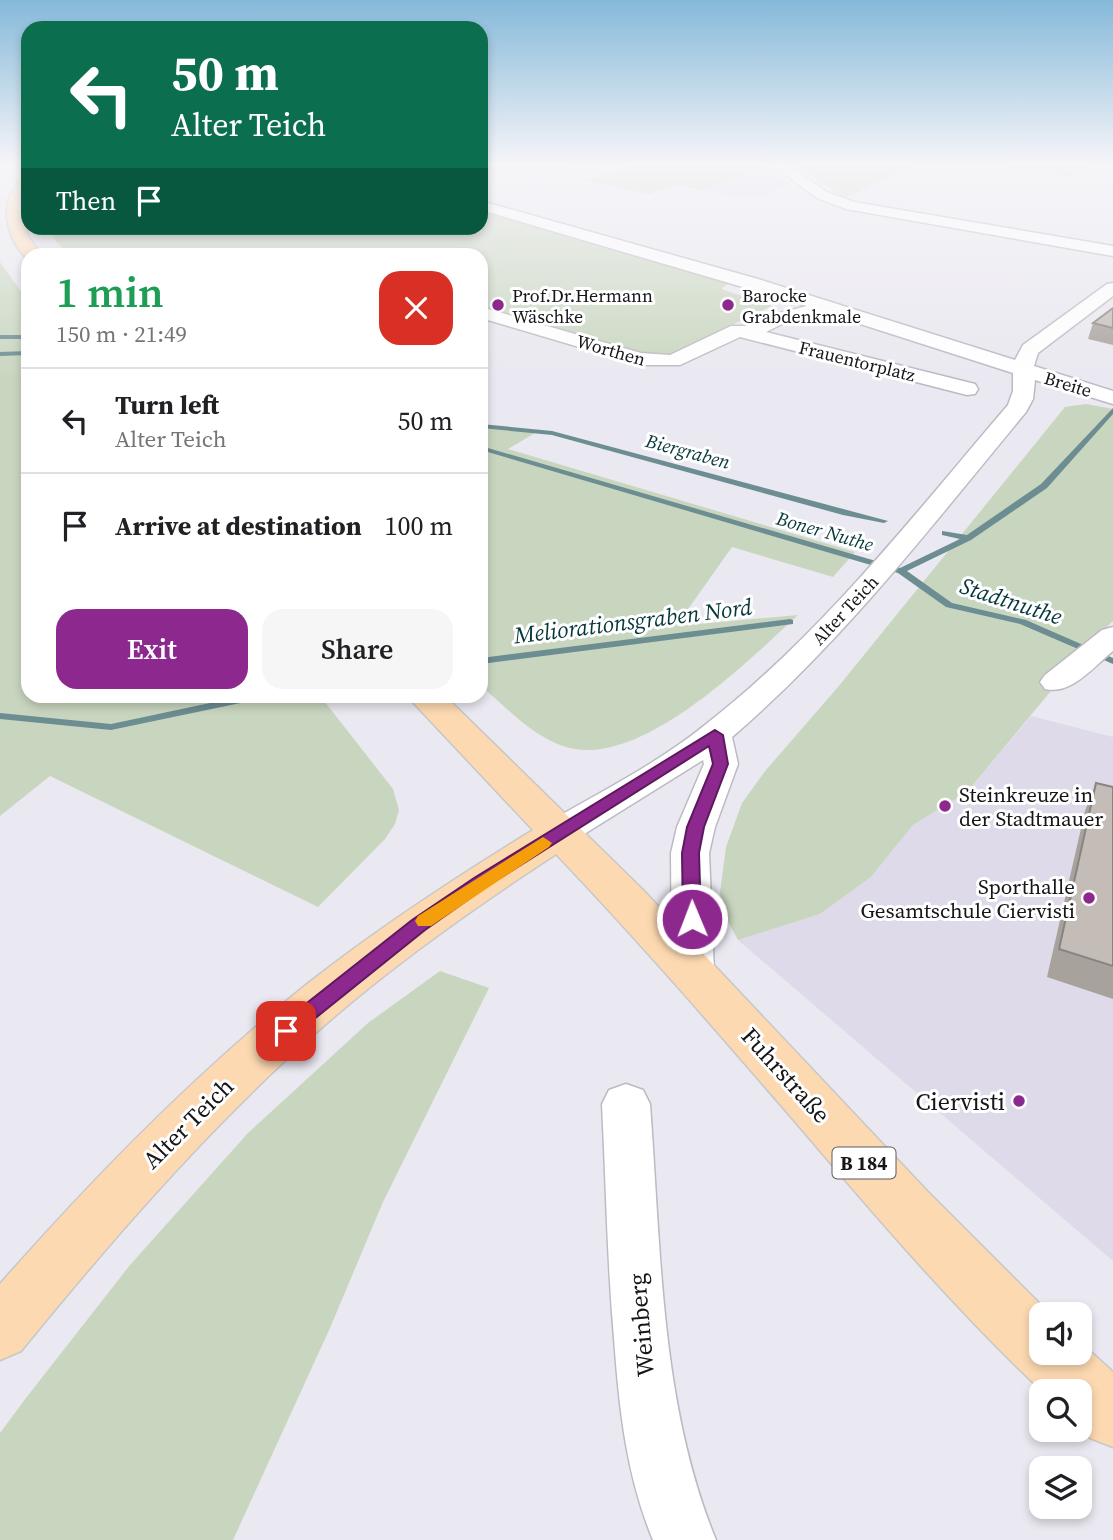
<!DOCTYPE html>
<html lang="en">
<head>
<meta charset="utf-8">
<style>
	body { margin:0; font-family:"Source Serif 4",serif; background:#f6f6f6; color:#202124; height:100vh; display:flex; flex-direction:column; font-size:26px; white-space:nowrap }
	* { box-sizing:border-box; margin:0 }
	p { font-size:23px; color:#757577 }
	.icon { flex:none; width:38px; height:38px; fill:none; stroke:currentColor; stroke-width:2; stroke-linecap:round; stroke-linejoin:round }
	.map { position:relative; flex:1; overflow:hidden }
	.side { position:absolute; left:21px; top:248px; width:467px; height:455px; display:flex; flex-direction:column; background:#fff; border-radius:21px; box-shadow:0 4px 10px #0003 }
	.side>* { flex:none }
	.hud { position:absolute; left:21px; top:21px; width:467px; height:214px; border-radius:21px; box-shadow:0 4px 10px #0003; background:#0b6e4f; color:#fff; overflow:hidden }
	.controls { position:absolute; left:1029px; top:1302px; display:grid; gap:14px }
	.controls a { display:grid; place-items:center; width:63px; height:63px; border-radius:14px; background:#fff; box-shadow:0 4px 10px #0003; font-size:35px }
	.pin { position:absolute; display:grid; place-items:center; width:60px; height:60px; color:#fff; margin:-30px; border-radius:14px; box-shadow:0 4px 10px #0006 }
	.me { position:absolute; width:77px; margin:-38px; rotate:359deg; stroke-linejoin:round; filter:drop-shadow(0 0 5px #0008) }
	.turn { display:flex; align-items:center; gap:24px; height:147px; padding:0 35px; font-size:32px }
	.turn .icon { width:91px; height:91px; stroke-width:2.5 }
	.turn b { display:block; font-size:49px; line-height:60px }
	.then { display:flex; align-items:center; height:66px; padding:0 35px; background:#0003; gap:14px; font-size:26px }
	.round { display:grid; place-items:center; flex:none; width:74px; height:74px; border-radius:21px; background:#f6f6f6 }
	.headline { display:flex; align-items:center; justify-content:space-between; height:119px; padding:0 35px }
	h1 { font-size:42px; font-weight:600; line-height:52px; color:#1e9e55 }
	.button { display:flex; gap:14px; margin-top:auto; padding:14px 35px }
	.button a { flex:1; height:80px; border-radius:21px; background:#8d288e; color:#fff; font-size:28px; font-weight:600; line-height:80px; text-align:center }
	.button a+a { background:#f6f6f6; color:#202124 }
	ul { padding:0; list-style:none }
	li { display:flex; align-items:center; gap:21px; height:105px; padding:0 35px; border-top:2px solid #e0e0e0 }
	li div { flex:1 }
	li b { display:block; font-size:26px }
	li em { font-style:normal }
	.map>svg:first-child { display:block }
</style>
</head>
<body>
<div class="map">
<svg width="1113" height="1540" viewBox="0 0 1113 1540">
	<rect width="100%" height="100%" fill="#eae8f0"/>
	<g fill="#dedae9">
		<polygon points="481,165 574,165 533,178 481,170"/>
		<polygon points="766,166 791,184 760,196 746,194 738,197 703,190"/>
		<polygon points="1031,716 1113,737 1113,1261 738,940 820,914 871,877 913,825 967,792"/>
	</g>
	<g fill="#c9d6bf">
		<polygon points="634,165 764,165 766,166 703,190 676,185 649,194 585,181"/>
		<polygon points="796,165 917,165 844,198"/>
		<polygon points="990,165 1089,165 1070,177"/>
		<polygon points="481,211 729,283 721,289 772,306 643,367 481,319 481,256 72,255 58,244 47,228 481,228"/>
		<polygon points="0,262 28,301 28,696 321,697 393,789 399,810 395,824 385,839 318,907 50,776 0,816"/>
		<polygon points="1086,404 1113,409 1113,621 1095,638 967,792 913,825 871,877 820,914 738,940 725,916 720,893 726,847 742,803 766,770 838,687 1065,407"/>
		<path d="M481,427L535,433L508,449L855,552L833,577L732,547L676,626L798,615C749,660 637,773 563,746C531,735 507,708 481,686Z"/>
		<polygon points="440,971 489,988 383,1202 330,1328 233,1540 0,1540 0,1433 26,1398 130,1265 248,1133 368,1023"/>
	</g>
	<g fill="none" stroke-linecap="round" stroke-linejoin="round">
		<g fill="#6c8d91" fill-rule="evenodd">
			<rect x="0" y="335" width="28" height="4"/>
			<polygon points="28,351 28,355 0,356 0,352"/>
			<polygon points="1113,408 1113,414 1047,488 971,540 907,571 952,603 1026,620 1113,658 1113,664 1020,624 946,607 898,573 481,450 481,446 900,568 960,539 942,535 942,531 967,535 1041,484"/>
			<polygon points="481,424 552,431 888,521 884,523 843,515 552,435 481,428"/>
			<polygon points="790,619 793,620 793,624 481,664 481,658"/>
			<polygon points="243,696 264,696 259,699 111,730 0,719 0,713 111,724"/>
		</g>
		<g stroke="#bcbac2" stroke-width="3">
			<g id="minor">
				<polygon points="773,165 788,165 827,192 854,202 1113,246 1113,256 846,209 817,198"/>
				<path d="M481,201L758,279L1015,360L1023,345L1107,284L1113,283V296L1038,353L1034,366L1113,391V404L1035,380L1033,399L1026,412C932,525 844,641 732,737L738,764L715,827L709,853L714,971L708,983L693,987L678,983L672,971L671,853L677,827L704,764L703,760L573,841L560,845L547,841L541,832L547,823C600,792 657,764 705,725C822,634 913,516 1008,405L1013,391V373L826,313L782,324L766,332L975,384L978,389L975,394L967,395L740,337L680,365H640L481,318V307L641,353L670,355L731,326H746L768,316L807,306L481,210Z"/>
				<path d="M1113,627V651C1093,667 1072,695 1045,689L1040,682L1045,675L1102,630Z"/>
				<path d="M626,1084L643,1090L650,1104C661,1249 660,1404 716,1540H653C626,1475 619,1407 614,1338C607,1260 606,1182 602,1104L609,1090Z"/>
			</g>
		</g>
		<g stroke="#c7c7c8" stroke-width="3">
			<g id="major">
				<path d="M28,176L22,218L29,237L42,256H28V260C10,243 0,214 12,191C16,184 21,178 28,176Z"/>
				<path d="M407,696H445L643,890L927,1191L1050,1314H1041V1353H1080V1342L1113,1372V1447L1090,1438L1080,1428V1391H1042C953,1307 872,1212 792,1118C715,1029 638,940 556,854C463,915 372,980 290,1056C192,1147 105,1248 21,1351L0,1360V1284C94,1177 195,1074 306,985C378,928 455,878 533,830Z"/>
			</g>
		</g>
		<use href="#minor" fill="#fff" fill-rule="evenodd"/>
		<use href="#major" fill="#fdd9b1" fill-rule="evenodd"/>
	</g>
	<g fill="#a8a29d">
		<polygon points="1113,308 1113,345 1088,339 1093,323"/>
		<polygon points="1096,783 1113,787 1113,999 1047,977 1085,811"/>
	</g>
	<g fill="#c3bcb7" stroke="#888480" stroke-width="2">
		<polygon points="1113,308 1113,328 1093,323"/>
		<polygon points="1096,783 1113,787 1113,966 1059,949"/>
	</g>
	<linearGradient id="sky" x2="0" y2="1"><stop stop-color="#85b9da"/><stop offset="0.43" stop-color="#f6f5f8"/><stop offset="1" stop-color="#f6f5f8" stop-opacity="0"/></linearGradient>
	<rect width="1113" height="380" fill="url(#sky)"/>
	<polygon fill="#8d288e" stroke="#5c1a5c" stroke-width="2" points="715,730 723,735 728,764 704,827 699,853 701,919 699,924 686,924 683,919 682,853 687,827 713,764 709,746 486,887 425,930 293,1036 286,1039 279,1036 276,1031 279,1025 412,920 474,878"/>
	<polygon fill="#f59e0b" points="543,837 552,843 549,847 431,926 418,926 415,921 418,916"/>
	<g fill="#8d288e" stroke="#fff" stroke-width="2.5">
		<circle cx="498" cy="305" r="7"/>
		<circle cx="728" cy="305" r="7"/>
		<circle cx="945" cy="806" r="7"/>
		<circle cx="1089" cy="898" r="7"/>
		<circle cx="1019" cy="1101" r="7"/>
	</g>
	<g text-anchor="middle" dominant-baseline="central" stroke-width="6" stroke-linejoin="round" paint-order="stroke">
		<g font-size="18" fill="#161518" stroke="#fff" text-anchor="start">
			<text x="512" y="295">Prof.Dr.Hermann<tspan x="512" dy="21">Wäschke</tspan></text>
			<text x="742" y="295">Barocke<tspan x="742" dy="21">Grabdenkmale</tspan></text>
		</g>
		<g font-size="18" fill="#161518" stroke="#fff">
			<text transform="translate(611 350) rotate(16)">Worthen</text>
			<text transform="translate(857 361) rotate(14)">Frauentorplatz</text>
			<text transform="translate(1068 384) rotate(17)">Breite</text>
			<text transform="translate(845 610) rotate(-47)">Alter Teich</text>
		</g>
		<g font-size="19" font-style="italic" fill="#06373a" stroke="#fff">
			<text transform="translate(688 451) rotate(15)">Biergraben</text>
			<text transform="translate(825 531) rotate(16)">Boner Nuthe</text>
		</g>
		<rect fill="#fff" stroke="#5c5b5d" stroke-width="2" x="832.5" y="1147.5" width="63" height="31" rx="5"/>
		<g font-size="19" font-weight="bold" fill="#161518">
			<text x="864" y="1163">B 184</text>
		</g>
		<g font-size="21" fill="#161518" stroke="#fff" text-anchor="start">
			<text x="959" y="794">Steinkreuze in<tspan x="959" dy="24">der Stadtmauer</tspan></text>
			<text x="1075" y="886" text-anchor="end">Sporthalle<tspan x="1075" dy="24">Gesamtschule Ciervisti</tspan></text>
		</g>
		<g font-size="23" font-style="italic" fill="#06373a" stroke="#fff">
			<text transform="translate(1011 601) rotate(18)">Stadtnuthe</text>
			<text transform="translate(633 621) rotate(-7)">Meliorationsgraben Nord</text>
		</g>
		<g font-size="24" fill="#161518" stroke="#fff">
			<text transform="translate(786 1075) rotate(48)">Fuhrstraße</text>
			<text transform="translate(188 1123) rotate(-45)">Alter Teich</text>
			<text transform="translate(641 1325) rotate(-95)">Weinberg</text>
		</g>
		<g font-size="24" fill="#161518" stroke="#fff" text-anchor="end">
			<text x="1005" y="1101">Ciervisti</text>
		</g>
	</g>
</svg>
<div class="controls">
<a><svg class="icon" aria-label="sound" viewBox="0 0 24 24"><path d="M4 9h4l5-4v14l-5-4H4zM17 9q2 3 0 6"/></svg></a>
<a><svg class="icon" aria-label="search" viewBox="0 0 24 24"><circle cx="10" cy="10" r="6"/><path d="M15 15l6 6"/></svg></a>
<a><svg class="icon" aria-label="layers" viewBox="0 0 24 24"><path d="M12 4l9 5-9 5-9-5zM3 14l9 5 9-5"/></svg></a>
</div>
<div class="pin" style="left:286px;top:1031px;background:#d93025"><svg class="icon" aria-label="arrive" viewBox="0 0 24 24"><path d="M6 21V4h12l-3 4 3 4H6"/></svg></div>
<svg class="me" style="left:692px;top:919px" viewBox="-20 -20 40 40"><circle r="17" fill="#8d288e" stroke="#fff" stroke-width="3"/><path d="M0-11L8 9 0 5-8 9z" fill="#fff"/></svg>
<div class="hud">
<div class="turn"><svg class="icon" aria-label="left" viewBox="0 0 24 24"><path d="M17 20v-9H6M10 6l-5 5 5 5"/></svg><div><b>50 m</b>Alter Teich</div></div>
<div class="then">Then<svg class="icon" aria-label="arrive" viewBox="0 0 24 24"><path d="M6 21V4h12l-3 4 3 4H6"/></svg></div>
</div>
<section class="side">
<div class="headline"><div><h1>1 min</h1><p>150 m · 21:49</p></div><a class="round" style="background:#d93025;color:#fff"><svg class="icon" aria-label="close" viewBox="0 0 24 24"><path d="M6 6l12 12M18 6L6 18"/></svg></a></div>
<ul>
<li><svg class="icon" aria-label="left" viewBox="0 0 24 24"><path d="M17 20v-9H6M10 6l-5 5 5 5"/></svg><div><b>Turn left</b><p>Alter Teich</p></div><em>50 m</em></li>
<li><svg class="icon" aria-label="arrive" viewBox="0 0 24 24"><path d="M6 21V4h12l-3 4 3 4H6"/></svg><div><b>Arrive at destination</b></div><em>100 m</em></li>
</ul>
<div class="button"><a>Exit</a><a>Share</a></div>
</section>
</div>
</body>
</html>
